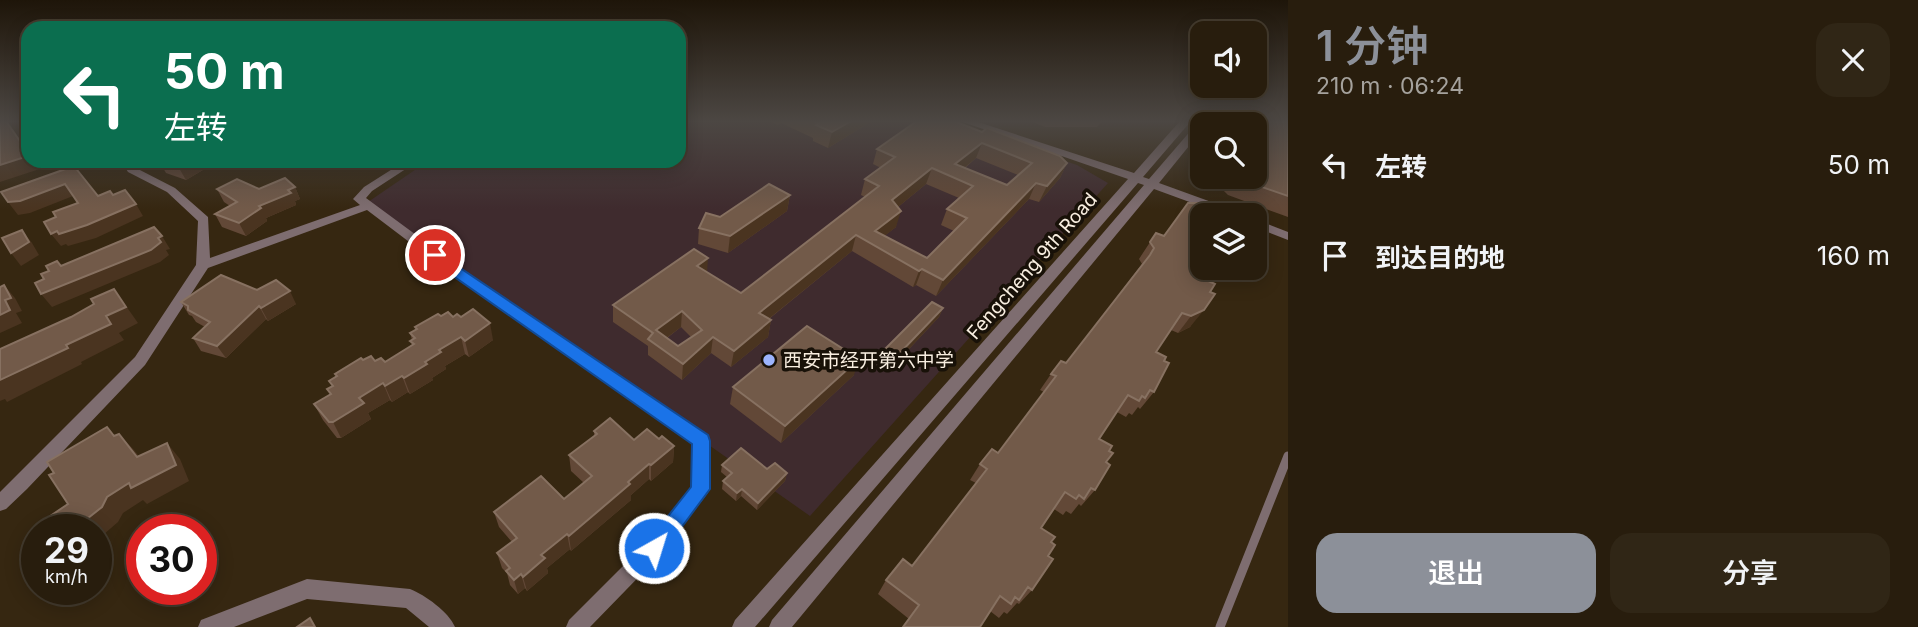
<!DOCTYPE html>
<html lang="zh">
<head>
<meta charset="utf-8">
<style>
	body { margin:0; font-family:Inter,"Noto Sans SC",sans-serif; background:#302616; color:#f1f3f6; height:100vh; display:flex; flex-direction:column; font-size:26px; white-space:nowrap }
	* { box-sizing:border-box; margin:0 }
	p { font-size:23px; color:#a5a29d }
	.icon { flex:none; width:38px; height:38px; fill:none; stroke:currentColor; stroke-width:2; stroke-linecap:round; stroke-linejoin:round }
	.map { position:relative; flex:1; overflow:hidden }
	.side { display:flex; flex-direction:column; background:#281d0d; width:630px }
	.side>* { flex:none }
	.banner { position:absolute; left:21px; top:21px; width:665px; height:147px; border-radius:21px; box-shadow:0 4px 18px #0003,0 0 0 2px #443b2e; background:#0b6e4f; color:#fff; overflow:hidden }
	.tools { position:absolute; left:1190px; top:21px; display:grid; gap:14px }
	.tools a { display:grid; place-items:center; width:77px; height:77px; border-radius:14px; background:#281d0d; box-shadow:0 4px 18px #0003,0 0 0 2px #443b2e; font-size:35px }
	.speed { position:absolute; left:21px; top:514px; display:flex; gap:14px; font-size:35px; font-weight:700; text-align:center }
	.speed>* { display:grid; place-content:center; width:91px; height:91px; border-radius:50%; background:#281d0d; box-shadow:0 4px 18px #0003,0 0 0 2px #443b2e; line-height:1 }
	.speed small { font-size:18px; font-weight:400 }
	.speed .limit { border:10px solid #d22; background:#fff; color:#111 }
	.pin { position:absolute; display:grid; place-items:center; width:60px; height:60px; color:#fff; margin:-30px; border:4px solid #fff; border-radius:50%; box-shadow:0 2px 7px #0007 }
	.me { position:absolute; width:77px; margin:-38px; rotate:39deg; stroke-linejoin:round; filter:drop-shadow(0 0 5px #0008) }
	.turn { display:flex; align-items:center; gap:24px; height:147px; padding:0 28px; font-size:32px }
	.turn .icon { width:91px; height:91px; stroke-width:2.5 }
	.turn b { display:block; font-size:49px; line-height:60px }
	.round { display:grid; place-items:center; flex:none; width:74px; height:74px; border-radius:21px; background:#302616 }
	.overview { display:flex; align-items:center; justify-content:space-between; height:119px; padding:0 28px }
	h1 { font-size:42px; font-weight:600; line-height:52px; color:#8c9099 }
	.action { display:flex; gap:14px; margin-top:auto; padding:14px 28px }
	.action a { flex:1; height:80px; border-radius:21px; background:#8c9099; color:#fff; font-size:28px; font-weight:600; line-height:80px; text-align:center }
	.action a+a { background:#302616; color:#f1f3f6 }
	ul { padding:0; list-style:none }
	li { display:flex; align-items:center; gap:21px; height:91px; padding:0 28px }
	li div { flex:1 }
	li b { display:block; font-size:26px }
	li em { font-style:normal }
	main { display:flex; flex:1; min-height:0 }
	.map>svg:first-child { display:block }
</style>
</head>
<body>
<main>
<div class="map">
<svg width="1288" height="627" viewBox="0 0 1288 627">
	<rect width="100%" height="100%" fill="#362711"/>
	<polygon fill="#3f2b2e" points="691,121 949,121 1077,165 1108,183 810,516 365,204 428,161 679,161 679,127"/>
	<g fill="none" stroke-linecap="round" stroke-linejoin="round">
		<polyline stroke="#7e6d70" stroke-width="9" points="1220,627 1288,456"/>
		<g fill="#7e6d70" fill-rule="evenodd">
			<polygon points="121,161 131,161 136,168 175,188 208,217 210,258 360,205 353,199 364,187 405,161 418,161 372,191 366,198 484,285 707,436 709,441 710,489 707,494 661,554 590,627 566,627 569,620 647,542 692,487 693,444 474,291 367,210 208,268 145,365 27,489 6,509 0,511 0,492 135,357 196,265 198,221 167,192 128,172"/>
			<path d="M307,579L410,589C425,595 449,612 455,627H429L406,608L307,599L234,627H198L201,620Z"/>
		</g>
		<g fill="#7e6d70" fill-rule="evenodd">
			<polygon points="960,121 975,121 1134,173 1180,121 1191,121 1143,177 1149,179 1199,121 1209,121 1207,124 1202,124 1202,130 1159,183 1239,212 1241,215 1225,215 1154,189 792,627 769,627 772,620 1144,185 1138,183 755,627 732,627 735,620 1128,179"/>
			<polygon points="1255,219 1288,232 1288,240 1255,227"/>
		</g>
	</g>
	<g fill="#624837" fill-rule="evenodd">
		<polygon points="769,121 872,121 828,148 813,141 813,138 781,123 778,125"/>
		<path d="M917,121L1067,163L1060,178L1039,202L1029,199L936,296L916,285L913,287L852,251L769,319L771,320L768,337L731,367L711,353L682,380L648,355V346L613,322V305L707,272L741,293L865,197L861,195L865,179L881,168L873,164L877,149ZM976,158L1018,175L1007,185L965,168ZM926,184L959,198L947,209L941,225L954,231L927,258L884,236L896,227L898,207ZM681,327L691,337L678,346L667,338Z"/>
		<polygon points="1030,121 1102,121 1097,127 1045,127"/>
		<polygon points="1288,121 1288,217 1228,195 1215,182 1219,177 1255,177"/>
		<polygon points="159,161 218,161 186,180 166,173"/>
		<polygon points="295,187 300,199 295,201 296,205 266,218 267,221 246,236 222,227 215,214 230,206 224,202 217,189 259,189"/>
		<polygon points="790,195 787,211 728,253 698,244 699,228 720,217"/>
		<polygon points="1225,214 1204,279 1210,292 1190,327 1178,333 1171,330 1156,352 1164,361 1154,392 1140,409 1138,407 1132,415 1129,413 1126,417 1117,412 1099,439 1109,451 1106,462 1095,490 1081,506 1079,504 1071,514 1066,511 1063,515 1054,509 1041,528 1051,542 1048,556 1032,590 1019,604 1017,603 1007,614 1004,612 999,618 990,611 909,619 878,594 886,580 912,566 976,483 970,480 980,464 998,453 1044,392 1040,390 1051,374 1066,363 1142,264 1139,259 1156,233 1164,236"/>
		<polygon points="257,290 296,304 268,321 266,319 226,358 201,351 193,338 205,327 196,322 192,316 189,315 181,302"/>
		<polygon points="943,308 939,317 894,365 882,358 885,349"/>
		<polygon points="441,316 461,317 493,340 469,357 465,354 445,366 446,369 432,378 433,380 410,394 408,392 392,402 390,400 368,413 371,419 341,438 337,438 323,420 314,404 330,395 327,389 332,386 329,381 337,376 335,374 363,360 385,362 412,345 410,341 412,340 410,333 416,330 415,327"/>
		<polygon points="854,375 781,443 730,404 733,387"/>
		<polygon points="594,431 634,440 659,439 674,446 673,462 651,481 649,479 631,495 631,500 571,551 570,549 547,568 548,573 527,591 525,588 518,594 510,585 507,573 502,568 497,553 512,542 499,527 494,512 564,499 584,483 571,471 569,455 594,436"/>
		<polygon points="722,465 767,469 787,473 785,481 757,510 741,496 736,501 722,489 723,481 727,477 721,472"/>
	</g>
	<g fill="#4a3420">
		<polygon points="851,121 872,121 828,148 832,132"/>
		<polygon points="982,143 976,158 953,177 955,164"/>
		<polygon points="28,156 28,161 64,161 0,182 0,165"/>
		<polygon points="191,161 218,161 186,180 179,168"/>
		<polygon points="1067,163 1060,178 1039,202 1047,186"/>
		<polygon points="932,168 926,184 887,216 892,200"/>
		<polygon points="1036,183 1029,199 936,296 943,280"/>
		<polygon points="65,184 73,196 30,213 18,215 8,202"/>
		<polygon points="295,187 300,199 295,201 296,205 266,218 267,221 246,236 239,223 259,206"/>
		<polygon points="790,195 787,211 728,253 730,236"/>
		<polygon points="136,204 143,216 96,238 68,246 66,244 61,246 51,234"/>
		<polygon points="901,211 896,227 873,245 875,231"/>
		<polygon points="22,230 32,243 39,255 21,266 11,253"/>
		<polygon points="856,235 852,251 756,329 759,313"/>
		<polygon points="162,236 170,249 166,250 169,255 160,262 52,307 41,294"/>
		<polygon points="708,258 707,274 697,266"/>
		<polygon points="922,269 916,285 913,287 919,271"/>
		<polygon points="4,285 15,298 22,311 16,313 22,323 0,333 0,315 5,300"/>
		<polygon points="114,289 138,323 119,333 124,340 81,362 82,364 7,402 5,399 0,401 0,380 66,345 106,316"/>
		<polygon points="290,291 296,304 268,321 261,308"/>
		<polygon points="259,306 266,319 226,358 217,346"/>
		<polygon points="943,308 939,317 894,365 897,356"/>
		<polygon points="1204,310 1190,327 1178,333 1191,316"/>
		<polygon points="682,311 681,327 657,345 656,330"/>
		<polygon points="771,320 768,337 731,367 734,351"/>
		<polygon points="490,323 493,340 469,357 465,341"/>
		<polygon points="461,337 465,354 445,366 446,369 432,378 433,380 410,394 404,378 439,350"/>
		<polygon points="713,337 711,353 682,380 683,364"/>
		<polygon points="859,359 854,375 781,443 785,426"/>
		<polygon points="402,376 408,392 392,402 385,386"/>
		<polygon points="383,383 390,400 368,413 371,419 341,438 333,422 359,398"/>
		<polygon points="119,434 134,450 152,473 137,457"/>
		<polygon points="167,443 180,459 189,481 147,504 143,500 123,513 118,522 96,541 96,530 73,530 107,497 129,483"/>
		<polygon points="674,446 673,462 651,481 651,465"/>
		<polygon points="649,464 649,479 631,495 631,500 571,551 569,536"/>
		<polygon points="787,473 785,481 757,510 758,503"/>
		<polygon points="742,489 741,496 736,501 737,493"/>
		<polygon points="567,534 570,549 547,568 548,573 527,591 523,577 541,555"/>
		<polygon points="521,574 525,588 518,594 514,580"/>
	</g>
	<g fill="#725a49" stroke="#877161" stroke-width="2" fill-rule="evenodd">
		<polygon points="0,121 6,121 22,144 28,142 28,156 0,165"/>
		<polygon points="814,121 851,121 832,132 816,125 819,123"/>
		<path d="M917,121H954L982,132L987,128L1060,156L1067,163L1047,186L1036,183L943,280L922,269L919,271L856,235L759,313L771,320L734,351L713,337L683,364L648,339L653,333L613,305L694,249L708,258L697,266L741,293L879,186L865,179L895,157L877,149ZM982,143L1032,163L1007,185L955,164ZM932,168L973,186L947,209L967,218L927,258L875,231L901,211L892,200ZM682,311L702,330L678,346L656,330Z"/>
		<polygon points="1269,121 1288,121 1288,196 1239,179 1237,177 1255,177 1255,141"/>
		<polygon points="160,161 191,161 179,168"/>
		<polygon points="74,166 98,196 110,191 113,195 125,190 136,204 87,225 59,234 57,231 51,234 44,222 56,217 53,212 78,203 65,184 20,201 8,202 1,192"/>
		<polygon points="285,178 295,187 288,190 291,193 259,206 261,208 239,223 215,214 237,202 217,189 237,179 259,189"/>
		<polygon points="769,184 790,195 730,236 699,228 706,213 720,217"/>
		<polygon points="1188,203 1209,203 1227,210 1225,214 1229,215 1202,215 1202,268 1211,268 1204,279 1215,284 1210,292 1215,294 1204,310 1191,316 1182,313 1156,352 1166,357 1164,361 1169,363 1154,392 1150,390 1145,398 1142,396 1139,401 1128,395 1099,439 1112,446 1109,451 1113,453 1106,462 1110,465 1095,490 1091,488 1084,499 1079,495 1076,499 1065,492 1041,528 1055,537 1051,542 1055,545 1048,556 1053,559 1032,590 1028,587 1019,600 1015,597 1011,604 1000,596 980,627 903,627 919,605 886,580 903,559 912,566 987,469 980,464 992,449 998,453 1056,376 1051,374 1061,361 1066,363 1150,255 1154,248 1150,242 1156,233 1164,236"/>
		<polygon points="154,227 162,236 158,238 161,242 151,250 41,294 35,283 44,279 41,274 49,271 46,266 57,261 61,266"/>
		<polygon points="22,230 29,242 11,253 2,238"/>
		<polygon points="221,275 257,290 276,280 290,291 261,308 259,306 217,346 193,338 210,322 188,310 188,306 181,302"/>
		<polygon points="4,285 11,298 5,300 10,310 0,315 0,287"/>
		<polygon points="114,289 126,307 106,316 111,324 66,345 68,348 0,380 0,349 71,317 94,304 91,299"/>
		<polygon points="932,302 943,308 897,356 885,349"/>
		<polygon points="473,309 490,323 465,341 461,337 439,350 441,352 425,362 427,364 404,378 402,376 385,386 383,383 359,398 364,403 333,422 329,422 314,404 331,394 327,389 333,386 329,381 337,376 335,374 361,358 363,360 371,356 375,361 381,358 385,362 414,344 410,341 415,338 410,333 417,329 415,327 438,314 441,316 448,312 453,317 457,314 461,317"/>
		<polygon points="807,326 859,359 785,426 733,387"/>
		<polygon points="610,418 634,440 647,429 659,439 662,436 674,446 651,465 649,464 628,482 630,484 569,536 567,534 541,555 545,558 523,577 521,574 514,580 506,571 510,568 497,553 517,538 494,512 541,476 564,499 592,476 569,455 597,434 594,431"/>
		<polygon points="107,427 114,436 119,434 137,457 167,443 176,465 131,488 129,483 107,497 102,507 73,530 43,530 37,525 68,504 49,475 54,473 47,462"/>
		<polygon points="741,448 767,469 775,463 787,473 758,503 742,489 737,493 723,481 732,473 722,465"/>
		<polygon points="310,618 315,627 297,627"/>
	</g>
	<linearGradient id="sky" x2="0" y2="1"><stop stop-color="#1e1509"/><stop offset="0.58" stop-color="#4c4743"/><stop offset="1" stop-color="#4c4743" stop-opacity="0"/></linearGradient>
	<rect width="1288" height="209" fill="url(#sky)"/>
	<polygon fill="#1a73e8" stroke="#114b97" stroke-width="2" points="435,251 708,435 710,441 710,489 661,555 654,558 646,555 643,548 691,487 692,444 429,259 427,255"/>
	<circle fill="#9cb4fd" stroke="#181108" stroke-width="2.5" cx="769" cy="360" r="7"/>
	<g text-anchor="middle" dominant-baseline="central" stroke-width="7" stroke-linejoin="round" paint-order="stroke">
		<g font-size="19" fill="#f8eee0" stroke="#181108">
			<text transform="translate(1032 266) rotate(-49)">Fengcheng 9th Road</text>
		</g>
		<g font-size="19" fill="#f8eee0" stroke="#181108" text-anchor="start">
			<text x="783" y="360">西安市经开第六中学</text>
		</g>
	</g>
</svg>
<div class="tools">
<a><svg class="icon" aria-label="sound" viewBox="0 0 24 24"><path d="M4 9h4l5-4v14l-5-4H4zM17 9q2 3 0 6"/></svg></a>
<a><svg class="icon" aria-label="search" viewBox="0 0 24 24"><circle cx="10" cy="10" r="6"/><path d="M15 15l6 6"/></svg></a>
<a><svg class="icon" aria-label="layers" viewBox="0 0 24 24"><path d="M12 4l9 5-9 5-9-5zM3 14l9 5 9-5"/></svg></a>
</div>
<div class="speed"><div>29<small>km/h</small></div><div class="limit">30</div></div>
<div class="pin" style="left:435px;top:255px;background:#d93025"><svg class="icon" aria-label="arrive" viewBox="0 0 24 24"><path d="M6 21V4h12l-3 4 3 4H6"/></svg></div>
<svg class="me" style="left:654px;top:548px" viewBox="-20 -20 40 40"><circle r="17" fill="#1a73e8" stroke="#fff" stroke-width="3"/><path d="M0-11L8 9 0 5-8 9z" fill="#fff"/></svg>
<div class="banner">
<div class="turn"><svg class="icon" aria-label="left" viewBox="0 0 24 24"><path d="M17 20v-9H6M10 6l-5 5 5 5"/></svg><div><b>50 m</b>左转</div></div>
</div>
</div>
<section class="side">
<div class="overview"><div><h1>1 分钟</h1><p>210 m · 06:24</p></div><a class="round"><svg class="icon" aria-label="close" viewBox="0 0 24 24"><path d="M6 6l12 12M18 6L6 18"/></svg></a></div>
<ul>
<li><svg class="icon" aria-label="left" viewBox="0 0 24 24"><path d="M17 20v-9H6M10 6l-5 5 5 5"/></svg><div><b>左转</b></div><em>50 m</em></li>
<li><svg class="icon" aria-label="arrive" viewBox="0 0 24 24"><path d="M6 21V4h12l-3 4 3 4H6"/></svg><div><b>到达目的地</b></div><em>160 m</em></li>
</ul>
<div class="action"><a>退出</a><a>分享</a></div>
</section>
</main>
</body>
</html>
